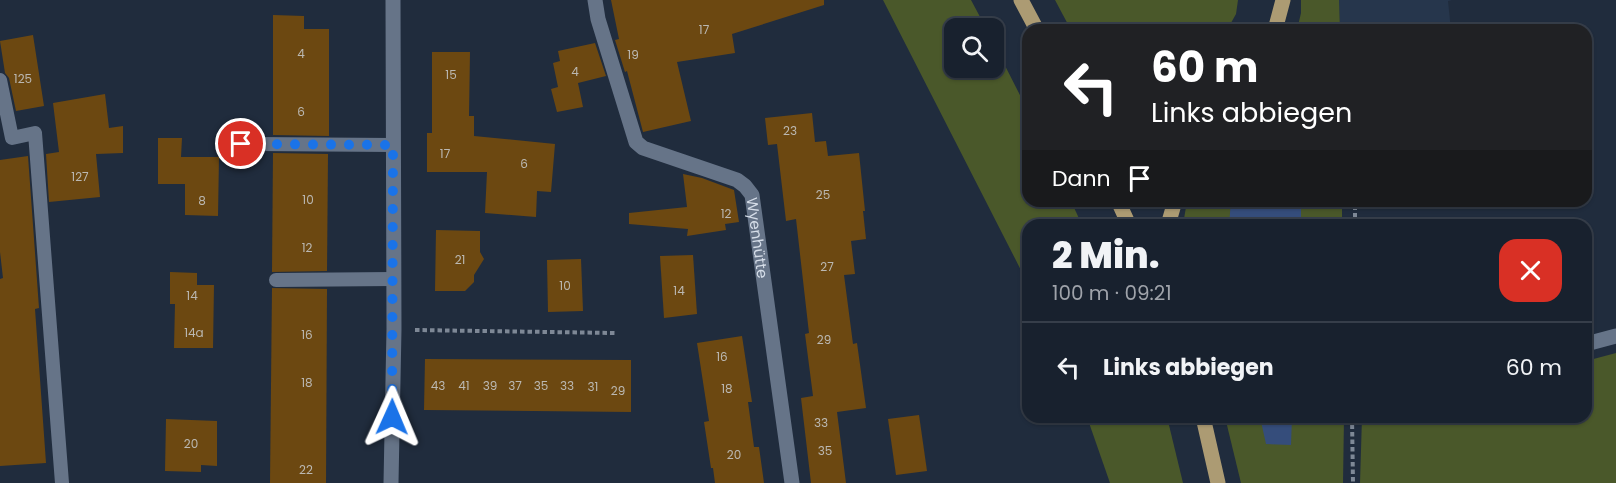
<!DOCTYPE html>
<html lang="de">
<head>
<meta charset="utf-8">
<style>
	body { margin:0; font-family:Poppins,sans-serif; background:#212936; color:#f1f3f6; height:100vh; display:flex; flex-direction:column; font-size:22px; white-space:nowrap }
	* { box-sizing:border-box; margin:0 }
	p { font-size:20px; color:#9fa3aa }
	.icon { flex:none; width:33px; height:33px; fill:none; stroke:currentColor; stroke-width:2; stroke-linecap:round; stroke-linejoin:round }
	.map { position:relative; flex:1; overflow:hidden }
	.drawer { position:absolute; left:1022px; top:219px; width:570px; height:204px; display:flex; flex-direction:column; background:#18212e; border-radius:18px; box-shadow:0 2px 4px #0004,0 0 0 2px #363e4a }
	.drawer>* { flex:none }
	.top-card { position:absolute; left:1022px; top:24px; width:570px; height:183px; border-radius:18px; box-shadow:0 2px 4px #0004,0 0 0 2px #363e4a; background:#202124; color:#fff; overflow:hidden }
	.tools { position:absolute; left:944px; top:18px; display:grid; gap:12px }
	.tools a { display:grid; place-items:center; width:60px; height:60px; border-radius:12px; background:#18212e; box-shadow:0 2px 4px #0004,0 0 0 2px #363e4a; font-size:30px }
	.pin { position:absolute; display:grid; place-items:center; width:51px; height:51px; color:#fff; margin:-26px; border:3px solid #fff; border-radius:50%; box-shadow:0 2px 6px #0007 }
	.me { position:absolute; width:66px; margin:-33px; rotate:1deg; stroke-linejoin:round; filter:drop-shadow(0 0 4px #0008) }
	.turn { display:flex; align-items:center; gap:21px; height:126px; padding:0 30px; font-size:27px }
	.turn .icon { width:78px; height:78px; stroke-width:2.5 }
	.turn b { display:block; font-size:42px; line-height:51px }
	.then { display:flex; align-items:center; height:57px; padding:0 30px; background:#0003; gap:12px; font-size:22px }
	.round { display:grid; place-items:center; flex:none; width:63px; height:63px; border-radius:18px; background:#212936 }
	.overview { display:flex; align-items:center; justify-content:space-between; height:102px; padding:0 30px }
	h1 { font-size:36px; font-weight:800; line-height:45px }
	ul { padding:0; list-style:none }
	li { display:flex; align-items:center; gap:18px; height:90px; padding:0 30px; border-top:2px solid #363e4a }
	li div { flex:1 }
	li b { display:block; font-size:22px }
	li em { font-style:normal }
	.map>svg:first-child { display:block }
</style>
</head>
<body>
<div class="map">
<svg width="1616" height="483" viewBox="0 0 1616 483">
	<rect width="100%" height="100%" fill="#202c3d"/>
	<polygon fill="#26364c" points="1339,0 1452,0 1448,1 1451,30 1340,30"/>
	<g fill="#4a582a">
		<polygon points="883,0 971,0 986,28 954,28 954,68 993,68 993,42 1027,109 1028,201 1071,201 1082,225 1028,225 1027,282"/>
		<polygon points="1055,0 1238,0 1236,14 1227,30 1071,30"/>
		<polygon points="1301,0 1339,0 1340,30 1297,30 1301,13"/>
		<polygon points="1187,201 1342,201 1342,225 1183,225"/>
		<polygon points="1616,353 1616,483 1360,483 1362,417 1586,417 1586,361"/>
		<polygon points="1087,417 1167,417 1183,483 1110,483"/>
		<polygon points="1225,417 1344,417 1343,483 1241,483"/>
	</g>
	<g fill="#354d7b">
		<polygon points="1231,201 1301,201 1301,225 1229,225"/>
		<polygon points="1260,417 1292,417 1291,445 1266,444"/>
	</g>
	<g fill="#6c4811">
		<polygon points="611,0 824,0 824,5 732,34 735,53 677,62 691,121 643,132 627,71 625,72 615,40 619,39"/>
		<polygon points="273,15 304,16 304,29 329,29 329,136 273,135"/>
		<polygon points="33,35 44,106 16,111 9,78 5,73 0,41"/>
		<polygon points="595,43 606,76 578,83 583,107 557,112 551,89 558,87 553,63 560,61 558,51"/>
		<polygon points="432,52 470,52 469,116 474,116 474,136 555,144 551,192 537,191 536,217 485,213 487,172 427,172 427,133 432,133"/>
		<polygon points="105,94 109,128 123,126 123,153 96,154 100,197 49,202 46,154 59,152 53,103"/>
		<polygon points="812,113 815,142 826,141 828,156 859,153 865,211 863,211 866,239 851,241 855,274 844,275 853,344 857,343 866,408 837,412 846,483 811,483 801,398 813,396 805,334 809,333 796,219 786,221 777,144 768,145 765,118"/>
		<polygon points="158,138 182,138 181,157 219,157 218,216 185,215 185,184 158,184"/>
		<polygon points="273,153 328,154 327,271 272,272"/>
		<polygon points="28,156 39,308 35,309 46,463 0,466 0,279 3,278 0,252 0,160"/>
		<polygon points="683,174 702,178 734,190 739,222 725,224 726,230 687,236 688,229 629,224 629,213 687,207"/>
		<polygon points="436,230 480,231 480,252 484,259 474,275 474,282 465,291 435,291"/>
		<polygon points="693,255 697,314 664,318 660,256"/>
		<polygon points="581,259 583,311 548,312 547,260"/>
		<polygon points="170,272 197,273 197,285 214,285 213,348 174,348 175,304 170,304"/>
		<polygon points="272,288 327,289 326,483 270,483"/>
		<polygon points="742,336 752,402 748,402 754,447 759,447 764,483 715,483 713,468 711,468 704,422 709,421 697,343"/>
		<polygon points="425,359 631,360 631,412 424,410"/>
		<polygon points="919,415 927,471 896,475 888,419"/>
		<polygon points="166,419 217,421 217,466 201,465 201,472 165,471"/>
	</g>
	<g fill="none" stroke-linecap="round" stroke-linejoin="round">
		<g stroke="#7e8896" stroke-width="4" stroke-dasharray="4.5 3" stroke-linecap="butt">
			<polyline points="1355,225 1355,201"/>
			<polyline points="415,330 615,333"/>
			<polyline points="1352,417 1353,483"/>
		</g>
		<g stroke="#667488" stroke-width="14">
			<polyline points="0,80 12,138 35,133 62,483"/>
			<polyline points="241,144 393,145"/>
			<polyline points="276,280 393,279"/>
		</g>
		<g stroke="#667488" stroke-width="15">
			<path id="s1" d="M595,0L598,19L636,142L643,148L737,180L745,186L752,195L792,483"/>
			<polyline points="1586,344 1616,336"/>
			<polyline points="391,483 394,329 393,0"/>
		</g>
		<g stroke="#ac9b73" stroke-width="15">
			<polyline points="1021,0 1037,30"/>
			<polyline points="1275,30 1283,0"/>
			<polyline points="1118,201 1129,225"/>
			<polyline points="1168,225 1175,201"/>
			<polyline points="1203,417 1218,483"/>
		</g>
	</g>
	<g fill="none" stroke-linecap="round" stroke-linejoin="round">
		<polyline stroke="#1a73e8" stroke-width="10" stroke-dasharray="0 18" points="241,144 393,145 392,417"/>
	</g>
	<g text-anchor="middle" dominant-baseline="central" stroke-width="6" stroke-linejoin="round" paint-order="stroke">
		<g font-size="12" fill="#bbb8b2">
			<text x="704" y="29">17</text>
			<text x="301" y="53">4</text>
			<text x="633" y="54">19</text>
			<text x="575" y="71">4</text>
			<text x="451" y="74">15</text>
			<text x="23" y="78">125</text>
			<text x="301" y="111">6</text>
			<text x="790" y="130">23</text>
			<text x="445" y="153">17</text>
			<text x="524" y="163">6</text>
			<text x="80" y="176">127</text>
			<text x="823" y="194">25</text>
			<text x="308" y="199">10</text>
			<text x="202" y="200">8</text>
			<text x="726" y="213">12</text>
			<text x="307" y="247">12</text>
			<text x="460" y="259">21</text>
			<text x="827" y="266">27</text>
			<text x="565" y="285">10</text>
			<text x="679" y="290">14</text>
			<text x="192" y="295">14</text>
			<text x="194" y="332">14a</text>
			<text x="307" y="334">16</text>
			<text x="824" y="339">29</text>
			<text x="722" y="356">16</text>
			<text x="307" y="382">18</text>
			<text x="438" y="385">43</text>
			<text x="464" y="385">41</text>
			<text x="490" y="385">39</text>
			<text x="515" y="385">37</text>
			<text x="541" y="385">35</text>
			<text x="567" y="385">33</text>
			<text x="593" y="386">31</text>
			<text x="727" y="388">18</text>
			<text x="618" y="390">29</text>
			<text x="821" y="422">33</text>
			<text x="191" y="443">20</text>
			<text x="825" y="450">35</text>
			<text x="734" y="454">20</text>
			<text x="306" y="469">22</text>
		</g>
		<g font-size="15" fill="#d5dde8" stroke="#172232">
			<text stroke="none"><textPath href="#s1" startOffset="321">Wyenhütte</textPath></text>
		</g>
	</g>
</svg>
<div class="tools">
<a><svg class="icon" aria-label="search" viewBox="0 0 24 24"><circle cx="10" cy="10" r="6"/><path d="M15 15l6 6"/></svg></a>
</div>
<div class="pin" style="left:241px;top:144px;background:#d93025"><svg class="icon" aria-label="arrive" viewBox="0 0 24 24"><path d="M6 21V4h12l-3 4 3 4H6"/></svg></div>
<svg class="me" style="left:392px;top:417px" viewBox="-20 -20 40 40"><path d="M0-17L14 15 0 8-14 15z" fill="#1a73e8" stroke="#fff" stroke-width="4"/></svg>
<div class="top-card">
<div class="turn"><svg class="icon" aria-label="left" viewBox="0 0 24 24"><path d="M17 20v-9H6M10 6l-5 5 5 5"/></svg><div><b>60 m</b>Links abbiegen</div></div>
<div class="then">Dann<svg class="icon" aria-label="arrive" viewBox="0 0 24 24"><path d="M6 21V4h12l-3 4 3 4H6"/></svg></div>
</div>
<section class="drawer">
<div class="overview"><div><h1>2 Min.</h1><p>100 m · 09:21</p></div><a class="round" style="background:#d93025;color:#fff"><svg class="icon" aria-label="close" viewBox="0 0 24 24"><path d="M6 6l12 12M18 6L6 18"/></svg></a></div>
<ul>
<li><svg class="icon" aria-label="left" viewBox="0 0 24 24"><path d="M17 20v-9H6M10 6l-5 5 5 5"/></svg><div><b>Links abbiegen</b></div><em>60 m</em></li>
</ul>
</section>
</div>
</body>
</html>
